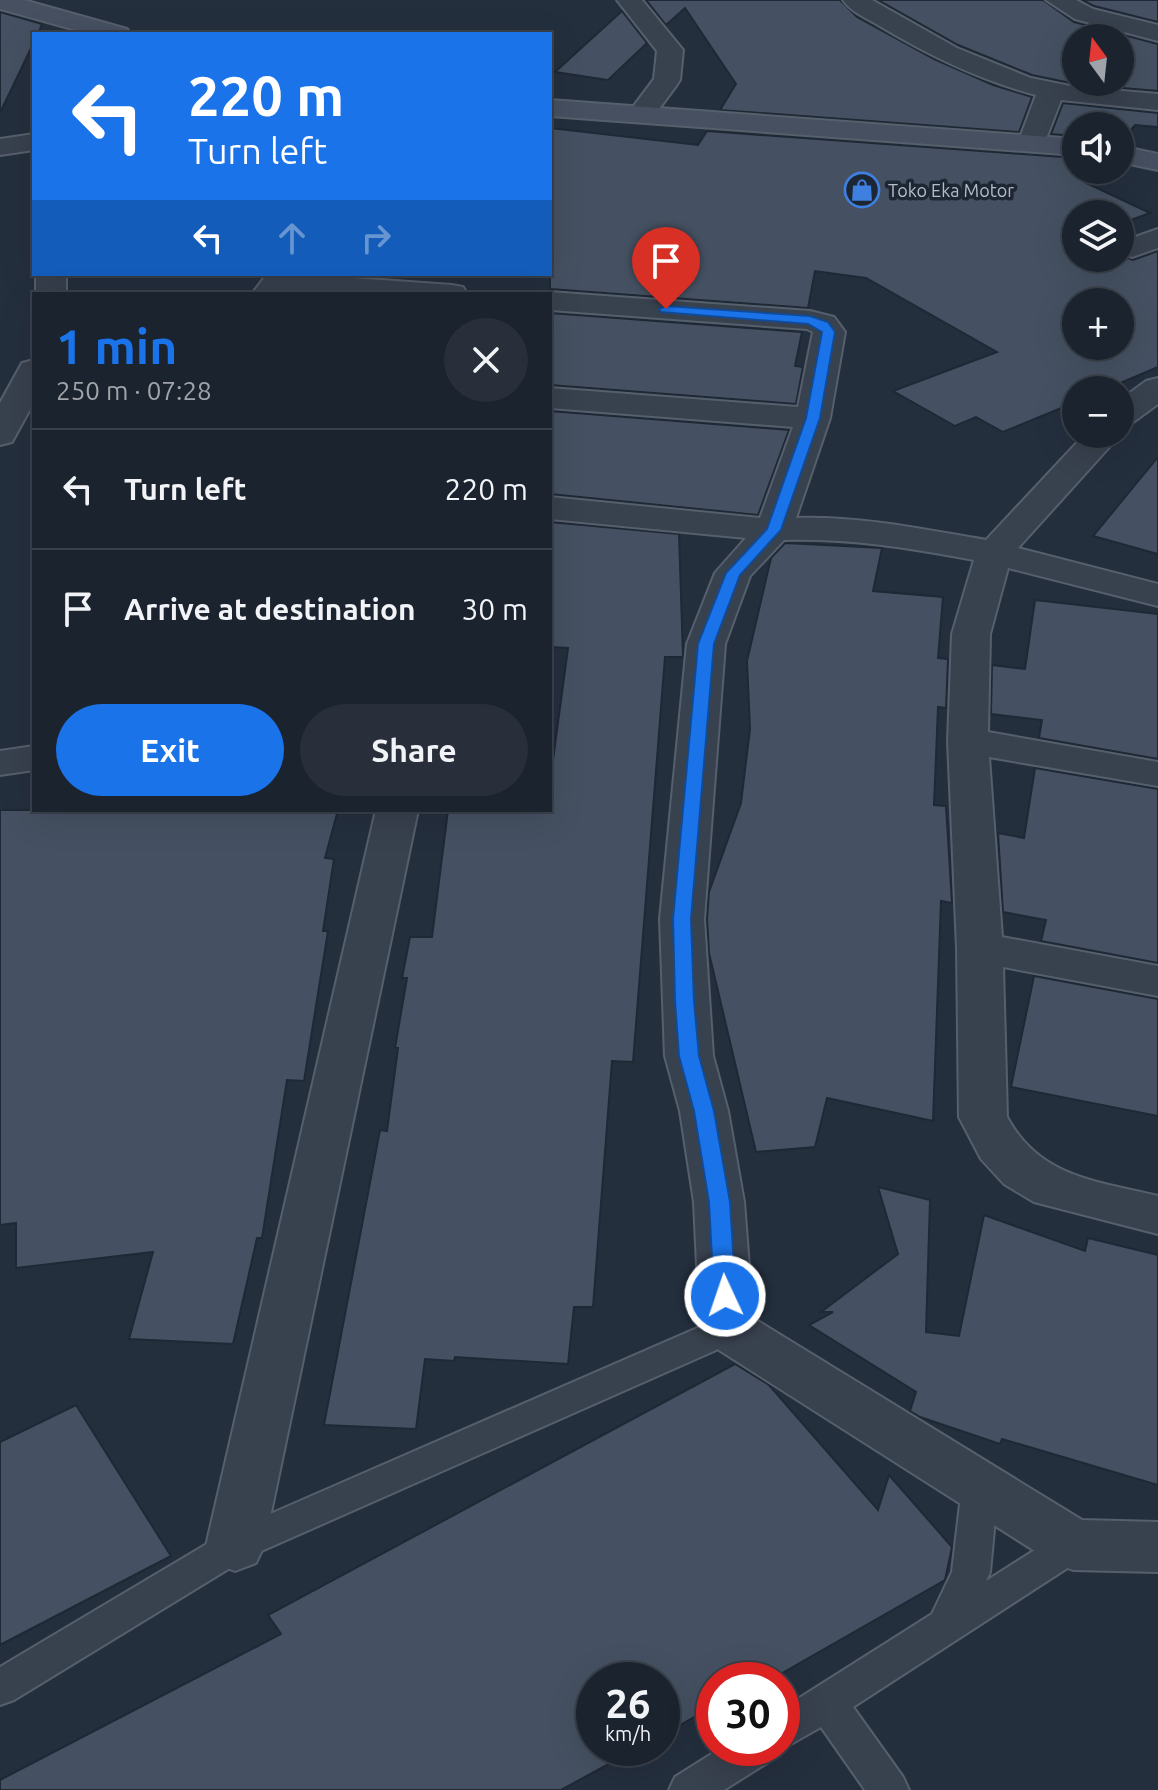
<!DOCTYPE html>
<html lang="en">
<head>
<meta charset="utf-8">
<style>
	body { margin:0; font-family:Ubuntu,sans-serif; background:#282f3a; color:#f1f3f6; height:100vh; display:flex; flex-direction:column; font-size:30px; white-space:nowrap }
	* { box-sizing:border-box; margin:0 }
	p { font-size:26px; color:#a0a4aa }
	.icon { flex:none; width:44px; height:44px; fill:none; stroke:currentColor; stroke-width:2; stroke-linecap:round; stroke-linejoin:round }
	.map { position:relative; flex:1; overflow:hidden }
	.details { position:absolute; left:32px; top:292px; width:520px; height:520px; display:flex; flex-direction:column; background:#1b232e; border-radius:0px; box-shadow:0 8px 32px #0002,0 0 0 2px #39404a }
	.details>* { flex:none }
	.top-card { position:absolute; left:32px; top:32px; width:520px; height:244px; border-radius:0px; box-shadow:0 8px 32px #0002,0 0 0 2px #39404a; background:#1a73e8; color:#fff; overflow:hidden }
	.needle { width:52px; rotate:345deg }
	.fabs { position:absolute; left:1062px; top:24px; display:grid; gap:16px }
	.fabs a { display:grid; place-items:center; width:72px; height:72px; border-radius:50%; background:#1b232e; box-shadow:0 8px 32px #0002,0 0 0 2px #39404a; font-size:40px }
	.speed { position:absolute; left:576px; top:1662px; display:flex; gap:16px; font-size:40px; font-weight:700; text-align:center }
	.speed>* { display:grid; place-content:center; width:104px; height:104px; border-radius:50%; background:#1b232e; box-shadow:0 8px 32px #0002,0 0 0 2px #39404a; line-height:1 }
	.speed small { font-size:20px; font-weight:400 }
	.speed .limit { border:12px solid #d22; background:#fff; color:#111 }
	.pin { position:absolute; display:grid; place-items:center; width:68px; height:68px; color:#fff; margin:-82px -34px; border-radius:50% 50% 50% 0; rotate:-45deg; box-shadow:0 0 8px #0007 }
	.pin .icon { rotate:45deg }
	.me { position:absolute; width:88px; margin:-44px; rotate:357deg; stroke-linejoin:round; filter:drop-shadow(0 0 6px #0008) }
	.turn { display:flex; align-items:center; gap:28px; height:168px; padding:0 24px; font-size:36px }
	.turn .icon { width:104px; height:104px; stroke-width:2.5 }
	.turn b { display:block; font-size:56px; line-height:68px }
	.lanes { display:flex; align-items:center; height:76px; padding:0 24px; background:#0003; justify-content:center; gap:40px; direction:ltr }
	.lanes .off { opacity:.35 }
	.round { display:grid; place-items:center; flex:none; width:84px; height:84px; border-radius:42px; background:#282f3a }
	.summary { display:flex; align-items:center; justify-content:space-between; height:136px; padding:0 24px }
	h1 { font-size:48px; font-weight:700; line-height:60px; color:#1a73e8 }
	.cta { display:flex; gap:16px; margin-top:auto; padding:16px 24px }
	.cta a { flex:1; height:92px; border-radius:48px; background:#1a73e8; color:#fff; font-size:32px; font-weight:700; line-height:92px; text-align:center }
	.cta a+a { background:#282f3a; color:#f1f3f6 }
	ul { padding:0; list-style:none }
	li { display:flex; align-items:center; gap:24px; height:120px; padding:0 24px; border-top:2px solid #39404a }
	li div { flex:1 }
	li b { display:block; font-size:30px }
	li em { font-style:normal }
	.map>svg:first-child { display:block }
</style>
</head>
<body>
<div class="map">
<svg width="1158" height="1790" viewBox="0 0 1158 1790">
	<rect width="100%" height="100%" fill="#242f3e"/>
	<g fill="#455162" stroke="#1f2835" stroke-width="2" fill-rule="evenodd">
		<polygon points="646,0 840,0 857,17 934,59 993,85 1032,97 1019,132 720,110 736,84 685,8 666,25"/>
		<path d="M878,0H1043L1074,22L1158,44V91L1075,84L1032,75L958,45ZM1076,38H1120V82H1076Z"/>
		<polygon points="1082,0 1158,0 1158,22 1094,6"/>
		<polygon points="622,11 647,43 608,80 555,72"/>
		<polygon points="0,12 42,24 38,34 34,34 34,42 0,113"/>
		<polygon points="1063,103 1158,113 1158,127 1135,125 1120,143 1120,126 1076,126 1076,136 1051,134"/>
		<path d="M550,128L698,145L707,131L1076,158V170H1097L1086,183L1150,213L1120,224V214H1076V258H1120V255L1133,260L1158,251V367L1104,390H1076V402L1003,432L976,417L955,426L893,391L997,352L866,278L815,271L808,308L550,289ZM1076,302H1120V346H1076Z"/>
		<polygon points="550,313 802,332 795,366 803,367 796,404 550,385"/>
		<polygon points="550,411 789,430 758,515 550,494"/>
		<polygon points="1158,457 1158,554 1093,536"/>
		<polygon points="550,522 679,534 683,657 665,657 633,1062 612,1061 593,1307 574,1307 568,1364 455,1357 454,1361 425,1359 416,1429 324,1425 380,1130 387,1131 398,1048 395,1048 407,978 402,978 410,937 432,937 448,810 550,813 550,782 568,648 550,647"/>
		<polygon points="785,543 882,548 873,591 943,597 938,658 948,659 946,708 938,707 934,805 946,806 952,903 941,901 933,1121 827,1098 815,1147 756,1152 709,953 707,919 709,892 741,803 750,729 747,661 771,558"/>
		<polygon points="1035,600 1158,614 1158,759 1039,738 1042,720 991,714 992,665 1025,669"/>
		<polygon points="1035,768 1158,789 1158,963 1041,941 1046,920 1003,912 998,833 1024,838"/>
		<polygon points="0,810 338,810 325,858 334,859 323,931 328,931 304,1081 287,1080 262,1238 257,1238 233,1344 129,1339 153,1252 16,1268 16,1223 0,1225"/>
		<polygon points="1034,976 1158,999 1158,1116 1011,1087"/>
		<polygon points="878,1187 930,1200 926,1332 959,1336 984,1215 1085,1251 1088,1238 1158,1255 1158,1485 1002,1439 1000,1444 920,1417 910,1411 916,1392 809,1325 833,1312 821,1312 898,1254"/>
		<polygon points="735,1364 769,1385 878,1510 889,1475 952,1547 945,1580 770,1680 714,1680 714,1706 662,1735 662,1680 594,1680 594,1748 638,1748 561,1790 0,1790 0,1780 281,1634 268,1615"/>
		<polygon points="76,1405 171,1556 0,1645 0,1442"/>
	</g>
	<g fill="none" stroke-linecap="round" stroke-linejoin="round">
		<g stroke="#565f6c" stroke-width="4">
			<g id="lane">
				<polygon points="727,1315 739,1319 744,1328 739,1337 714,1351 248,1557 14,1700 0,1705 0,1667 222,1535"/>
				<polygon points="980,1472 993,1476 998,1487 990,1572 986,1581 1060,1534 1073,1529 1086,1534 1092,1545 1086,1556 853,1707 903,1777 909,1790 865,1790 821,1727 782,1749 779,1748 782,1748 782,1709 932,1614 952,1572 962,1487 967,1476"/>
				<polygon points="721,1748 776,1748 770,1761 724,1790 669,1790 675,1777"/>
			</g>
		</g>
		<g stroke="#565f6c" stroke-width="4">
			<g id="street">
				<polygon points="617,0 642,0 683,50 680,80 676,86 650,121 630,121 627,115 654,79 657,51"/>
				<path d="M843,0H872L957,48L1031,78L1075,87L1158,94V110L1061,100L1042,149L1032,151L1022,149L1018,143L1036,95C979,80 928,55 878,25C866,18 850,11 843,0Z"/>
				<polygon points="1046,0 1076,0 1093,9 1158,25 1158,41 1075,19"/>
				<polygon points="34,134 34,150 0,155 0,139"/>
				<polygon points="1158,229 1158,248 1132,257 1120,252 1121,242"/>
				<rect x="36" y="274" width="30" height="20"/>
				<polygon points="297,274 452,285 463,287 467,294 252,294 264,278"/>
				<path d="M550,292L810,311L834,317L845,332L830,418L796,518C860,516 922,529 986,540L1085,434H1121L1018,548L1158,584V606L1008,568L990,634L988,732L1158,762V786L989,757L1002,937L1158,966V996L1003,967L1007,1117C1040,1178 1097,1181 1158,1196V1234L1034,1202L1004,1184L981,1159L959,1117L957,948L948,741L952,634L974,560C910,548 849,538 784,540L750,576L725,644L704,919L713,1056L728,1111L744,1202L753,1318L1082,1520L1158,1522V1572L1073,1570L1052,1562L708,1343L700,1328L694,1202L680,1111L665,1056L660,919L687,644L715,573L746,538L550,519V497L760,518L793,427L550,408V388L798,407L813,332L807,329L550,310V294H541Z"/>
				<polygon points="34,360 34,402 12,442 0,445 0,403 22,363"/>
				<polygon points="1158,378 1158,404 1132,423 1120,426 1120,400 1146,381"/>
				<polygon points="34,746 34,770 0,775 0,751"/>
				<polygon points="376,810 418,810 264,1546 256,1563 235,1571 214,1563 206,1546"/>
			</g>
		</g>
		<g stroke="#565f6c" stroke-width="4">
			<g id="secondary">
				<polygon points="0,0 24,0 127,29 131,34 90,34 0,9"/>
				<polygon points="550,100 1076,139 1076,155 550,116"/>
				<polygon points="1120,146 1158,154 1158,170 1120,162"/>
			</g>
		</g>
		<use href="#lane" fill="#38414e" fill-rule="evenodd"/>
		<use href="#street" fill="#38414e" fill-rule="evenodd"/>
		<use href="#secondary" fill="#465061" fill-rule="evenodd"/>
	</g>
	<polygon fill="#1a73e8" stroke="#114b97" stroke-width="2" points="666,306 810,316 828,322 835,332 820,418 781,530 740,575 714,644 691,919 694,1001 699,1056 714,1111 730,1202 736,1296 733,1302 725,1305 717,1302 714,1296 709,1202 694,1111 679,1056 675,1001 673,919 698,644 726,573 767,529 806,418 822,332 808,324 661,312 659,309"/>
	<defs>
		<g id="shop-ring" transform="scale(1.8)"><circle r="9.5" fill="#1d2633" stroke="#3f7fe0" stroke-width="1.5"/><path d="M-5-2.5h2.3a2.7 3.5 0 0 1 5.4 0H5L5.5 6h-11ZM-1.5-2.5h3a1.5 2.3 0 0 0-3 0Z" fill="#3f7fe0"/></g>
	</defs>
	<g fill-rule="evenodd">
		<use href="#shop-ring" x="862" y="190"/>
	</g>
	<g text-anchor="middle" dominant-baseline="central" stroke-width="7" stroke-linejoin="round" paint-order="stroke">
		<g font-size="18" fill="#b4bcc9" stroke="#1d2633" text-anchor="start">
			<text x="888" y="190">Toko Eka Motor</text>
		</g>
	</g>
</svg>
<div class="fabs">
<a><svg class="needle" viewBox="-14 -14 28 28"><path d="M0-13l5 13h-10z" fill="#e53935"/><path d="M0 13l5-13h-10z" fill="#a0a4aa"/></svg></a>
<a><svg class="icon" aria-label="sound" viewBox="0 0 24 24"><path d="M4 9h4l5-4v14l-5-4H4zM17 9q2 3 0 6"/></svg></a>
<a><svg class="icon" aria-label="layers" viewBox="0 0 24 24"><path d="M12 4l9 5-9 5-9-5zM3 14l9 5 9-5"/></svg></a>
<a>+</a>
<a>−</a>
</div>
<div class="speed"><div>26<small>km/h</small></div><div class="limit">30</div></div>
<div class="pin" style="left:666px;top:309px;background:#d93025"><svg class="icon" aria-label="arrive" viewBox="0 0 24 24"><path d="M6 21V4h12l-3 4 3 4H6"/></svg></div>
<svg class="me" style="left:725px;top:1296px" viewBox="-20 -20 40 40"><circle r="17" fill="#1a73e8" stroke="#fff" stroke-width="3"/><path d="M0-11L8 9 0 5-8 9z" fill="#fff"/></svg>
<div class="top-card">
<div class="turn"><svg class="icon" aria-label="left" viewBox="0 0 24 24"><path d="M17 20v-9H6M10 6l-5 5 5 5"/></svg><div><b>220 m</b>Turn left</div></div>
<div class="lanes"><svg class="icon" aria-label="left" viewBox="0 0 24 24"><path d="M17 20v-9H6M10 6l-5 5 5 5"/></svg><svg class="icon off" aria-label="ahead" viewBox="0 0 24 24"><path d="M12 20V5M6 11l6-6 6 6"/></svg><svg class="icon off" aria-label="right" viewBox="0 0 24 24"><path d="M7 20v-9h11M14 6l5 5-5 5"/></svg></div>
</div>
<section class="details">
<div class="summary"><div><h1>1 min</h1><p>250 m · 07:28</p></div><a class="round"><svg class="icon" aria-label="close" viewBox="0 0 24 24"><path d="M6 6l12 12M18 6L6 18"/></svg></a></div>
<ul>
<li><svg class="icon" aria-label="left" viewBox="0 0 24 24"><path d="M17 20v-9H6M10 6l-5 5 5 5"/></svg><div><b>Turn left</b></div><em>220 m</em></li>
<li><svg class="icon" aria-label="arrive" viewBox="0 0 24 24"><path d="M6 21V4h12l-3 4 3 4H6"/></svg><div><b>Arrive at destination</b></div><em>30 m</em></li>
</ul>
<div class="cta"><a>Exit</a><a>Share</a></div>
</section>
</div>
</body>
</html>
